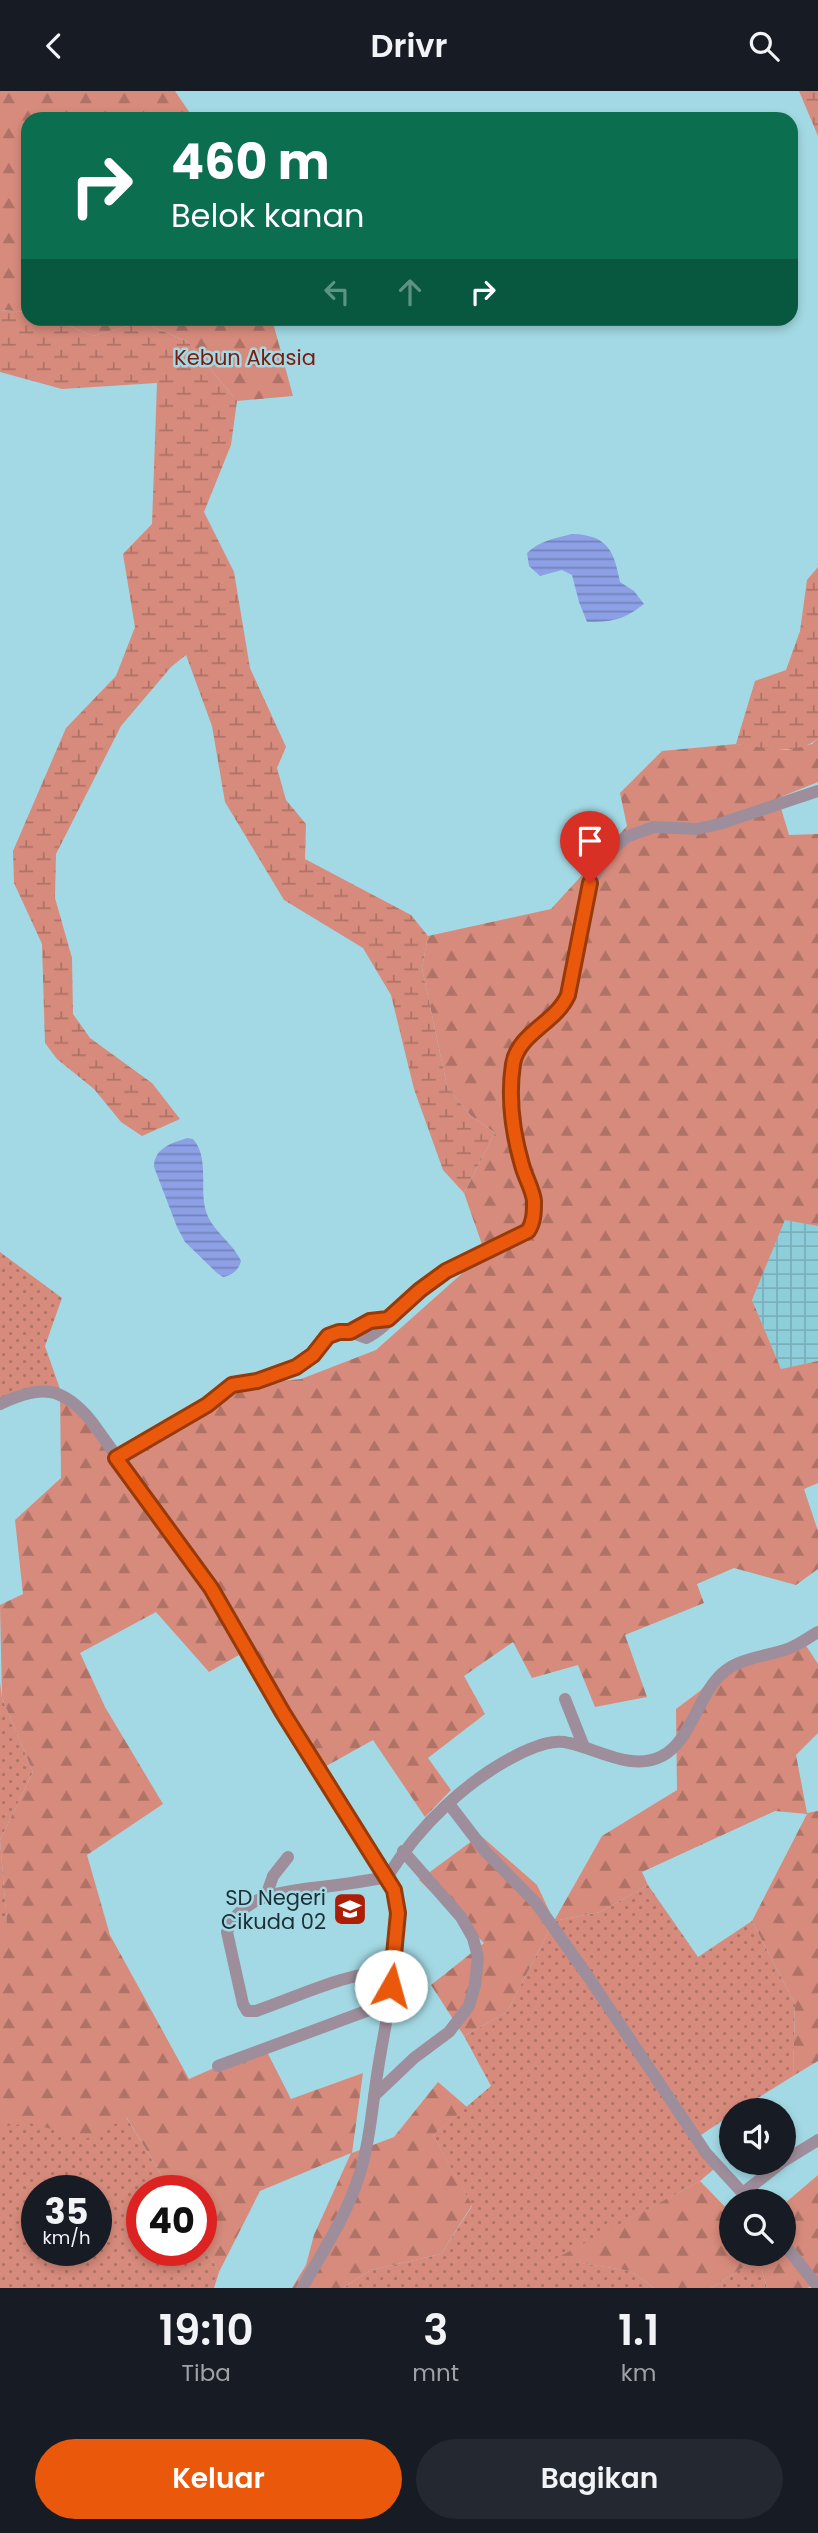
<!DOCTYPE html>
<html lang="id">
<head>
<meta charset="utf-8">
<style>
	body { margin:0; font-family:Poppins,sans-serif; background:#242831; color:#f1f3f6; height:100vh; display:flex; flex-direction:column; font-size:26px; white-space:nowrap }
	* { box-sizing:border-box; margin:0 }
	p { font-size:23px; color:#9ea1a6 }
	.icon { flex:none; width:38px; height:38px; fill:none; stroke:currentColor; stroke-width:2; stroke-linecap:round; stroke-linejoin:round }
	.map { position:relative; height:2197px; overflow:hidden }
	.drawer { display:flex; flex-direction:column; background:#171b24; flex:1 }
	.drawer>* { flex:none }
	.guide { position:absolute; left:21px; top:21px; width:777px; height:214px; border-radius:21px; box-shadow:0 4px 10px #0003; background:#0b6e4f; color:#fff; overflow:hidden }
	.tools { position:absolute; left:719px; top:2007px; display:grid; gap:14px }
	.tools a { display:grid; place-items:center; width:77px; height:77px; border-radius:50%; background:#171b24; box-shadow:0 4px 10px #0003; font-size:35px }
	.speed { position:absolute; left:21px; top:2084px; display:flex; gap:14px; font-size:35px; font-weight:700; text-align:center }
	.speed>* { display:grid; place-content:center; width:91px; height:91px; border-radius:50%; background:#171b24; box-shadow:0 4px 10px #0003; line-height:1 }
	.speed small { font-size:18px; font-weight:400 }
	.speed .limit { border:10px solid #d22; background:#fff; color:#111 }
	.pin { position:absolute; display:grid; place-items:center; width:60px; height:60px; color:#fff; margin:-72px -30px; border-radius:50% 50% 50% 0; rotate:-45deg; box-shadow:0 0 7px #0007 }
	.pin .icon { rotate:45deg }
	.me { position:absolute; width:77px; margin:-38px; rotate:7deg; stroke-linejoin:round; filter:drop-shadow(0 0 5px #0008) }
	.turn { display:flex; align-items:center; gap:24px; height:147px; padding:0 35px; font-size:32px }
	.turn .icon { width:91px; height:91px; stroke-width:2.5 }
	.turn b { display:block; font-size:49px; line-height:60px }
	.lanes { display:flex; align-items:center; height:66px; padding:0 35px; background:#0003; justify-content:center; gap:35px; direction:ltr }
	.lanes .off { opacity:.35 }
	.eta { display:flex; justify-content:space-evenly; align-items:center; height:119px; text-align:center }
	.eta b { font-size:42px; font-weight:600; line-height:49px }
	.cta { display:flex; gap:14px; margin-top:auto; padding:14px 35px }
	.cta a { flex:1; height:80px; border-radius:42px; background:#ea580c; color:#fff; font-size:28px; font-weight:600; line-height:80px; text-align:center }
	.cta a+a { background:#242831; color:#f1f3f6 }
	header { display:flex; justify-content:space-between; align-items:center; height:91px; padding:0 35px; background:#171b24; font-size:32px; font-weight:600 }
	.map>svg:first-child { display:block }
</style>
</head>
<body>
<header><svg class="icon" aria-label="back" viewBox="0 0 24 24"><path d="M15 5l-7 7 7 7"/></svg>Drivr<svg class="icon" aria-label="search" viewBox="0 0 24 24"><circle cx="10" cy="10" r="6"/><path d="M15 15l6 6"/></svg></header>
<div class="map">
<svg width="818" height="2197" viewBox="0 0 818 2197">
	<defs>
		<pattern id="industrial-grid" width="8" height="8" patternUnits="userSpaceOnUse" patternTransform="scale(1.75)"><rect width="8" height="8" fill="#8ecdda"/><path d="M0 4h8M4 0v8" fill="none" stroke="#7ab0bc"/></pattern>
		<pattern id="grass-dots" width="8" height="8" patternUnits="userSpaceOnUse" patternTransform="scale(1.75)"><rect width="8" height="8" fill="#d78b7c"/><path d="M2 2h.1M6 6h.1" fill="none" stroke="#ae7266" stroke-width="1.8" stroke-linecap="round"/></pattern>
		<pattern id="forest-firs" width="22" height="20" patternUnits="userSpaceOnUse" patternTransform="scale(1.75)"><rect width="22" height="20" fill="#d78b7c"/><path d="M5 1l3.5 6h-7zM16 11l3.5 6h-7z" fill="#ae7266"/></pattern>
		<pattern id="wetland-marsh" width="20" height="14" patternUnits="userSpaceOnUse" patternTransform="scale(1.75)"><rect width="20" height="14" fill="#d78b7c"/><path d="M1 5h8M5 5V1M11 12h8M15 12V8" fill="none" stroke="#ae7266"/></pattern>
		<pattern id="water-rules" width="6" height="5" patternUnits="userSpaceOnUse" patternTransform="scale(1.75)"><rect width="6" height="5" fill="#8da0e5"/><path d="M0 2.5h6" fill="none" stroke="#7283ba"/></pattern>
	</defs>
	<rect width="100%" height="100%" fill="#a3d9e4"/>
	<polygon fill="url(#industrial-grid)" points="785,1128 818,1135 818,1270 781,1278 752,1209"/>
	<g fill="url(#grass-dots)" fill-rule="evenodd">
		<polygon points="0,1161 62,1207 45,1255 60,1298 0,1312"/>
		<path d="M0,1591L2,1607L33,1681L0,1749L13,1903L128,2029L171,2100H142V2160H201V2151L219,2181L214,2197H0ZM37,2100H96V2160H37Z"/>
		<polygon points="648,1794 698,1866 752,1830 795,1913 793,1985 739,2019 732,2020 731,2024 698,2046 721,2072 700,2090 557,2168 631,2180 654,2197 343,2197 371,2179 441,2163 472,2115 433,2044 491,1995 464,1945 507,1921 554,1830 600,1821"/>
		<polygon points="758,2167 767,2197 711,2197"/>
	</g>
	<g fill="url(#forest-firs)">
		<polygon points="0,0 175,0 194,28 28,28 28,221 0,219"/>
		<polygon points="53,228 272,228 293,305 237,310 188,251 142,231 93,245"/>
		<polygon points="818,647 818,691 778,707 789,744 818,743 818,1135 785,1129 752,1209 781,1278 818,1270 818,1392 804,1398 818,1440 818,1478 796,1494 734,1477 697,1493 704,1512 625,1544 647,1606 595,1616 578,1574 532,1587 513,1551 464,1585 485,1623 428,1667 451,1699 425,1726 373,1649 312,1683 239,1564 209,1581 156,1521 80,1562 105,1616 163,1713 87,1764 110,1844 189,1988 264,1955 291,2008 363,1982 352,2062 394,2046 438,1991 467,2016 433,2044 472,2114 441,2163 371,2179 343,2197 292,2197 306,2174 314,2144 351,2062 260,2100 219,2181 201,2151 201,2100 171,2100 127,2027 86,2048 30,2032 0,2036 0,1833 7,1834 0,1749 33,1681 2,1607 0,1514 23,1503 15,1429 61,1387 60,1298 118,1370 238,1294 301,1288 376,1259 485,1162 464,1102 495,1042 470,1024 447,995 422,877 428,845 551,818 627,735 620,702 662,660 736,653 786,659 812,653"/>
		<polygon points="803,1550 818,1573 818,1642 796,1664 807,1722 818,1720 818,1970 793,1985 795,1913 752,1830 807,1723 775,1720 642,1781 648,1794 600,1821 554,1830 507,1921 464,1945 431,1894 484,1852 419,1789 480,1744 537,1794 554,1830 602,1745 677,1699 676,1618 700,1600 729,1570"/>
		<polygon points="818,2084 818,2190 808,2197 767,2197 758,2167 711,2197 654,2197 631,2180 555,2168 700,2090 731,2122 732,2163 784,2163 784,2113"/>
	</g>
	<g fill="url(#wetland-marsh)">
		<polygon points="799,0 818,0 818,45"/>
		<polygon points="0,219 28,221 28,228 53,228 93,245 142,231 188,251 237,310 231,354 204,421 234,481 250,577 286,656 277,677 286,709 306,733 305,768 411,824 428,845 422,877 447,995 470,1024 495,1042 464,1102 443,1079 414,998 391,904 363,857 284,809 225,711 212,635 186,564 171,576 121,635 56,763 55,807 72,867 73,923 90,947 152,992 180,1028 142,1045 121,1031 94,998 57,968 45,952 42,853 14,792 13,760 66,637 116,585 135,536 123,463 152,433 157,292 62,298 0,281"/>
		<path d="M818,476V647C798,666 761,656 736,653L755,590L786,579L800,540L807,489Z"/>
	</g>
	<g fill="url(#water-rules)">
		<path d="M572,443C608,444 614,460 620,491L634,500L644,513C624,529 612,531 587,531L579,511L572,484L562,479L540,485L529,475L527,462C539,450 556,447 572,443Z"/>
		<path d="M187,1047L193,1048C209,1066 200,1095 205,1117C210,1139 233,1151 241,1170C239,1179 231,1185 223,1186L217,1182L185,1151L177,1136L154,1076C154,1057 172,1052 187,1047Z"/>
	</g>
	<g fill="none" stroke-linecap="round" stroke-linejoin="round">
		<g stroke="#9e8e9b" stroke-width="12">
			<polyline points="350,1241 370,1230 388,1228"/>
			<path d="M0,1313C41,1293 63,1295 92,1331L211,1497L283,1622L394,1799C404,1858 387,1920 378,1978C372,2015 370,2053 358,2088C345,2127 322,2162 302,2197"/>
			<path d="M116,1366L207,1314L232,1294L257,1290L296,1276L313,1264L328,1245L339,1241H350L366,1247C387,1237 403,1213 422,1197C454,1172 491,1156 528,1140C534,1131 534,1121 533,1110C533,1099 525,1086 522,1074C513,1043 508,1006 513,973C518,942 556,932 568,904L590,792L610,761L626,746L654,736L697,738L719,733L818,700"/>
			<polyline points="565,1608 584,1656"/>
			<polyline points="449,1713 485,1760 536,1812 587,1884 706,2062 750,2110"/>
			<polyline points="266,1805 273,1785 288,1766"/>
			<path d="M394,1879C345,1882 302,1904 256,1920H247L243,1913L227,1841C240,1803 288,1800 321,1796C343,1794 365,1790 387,1786C420,1734 467,1688 523,1661C537,1655 553,1648 569,1652C598,1658 632,1681 662,1665C691,1651 699,1600 725,1580C743,1566 770,1565 790,1557C800,1553 809,1546 818,1541"/>
			<polyline points="218,1975 388,1912"/>
			<polyline points="374,2005 414,1967 449,1941 469,1915 475,1894 478,1866 473,1847 461,1826 403,1760"/>
			<polyline points="784,2070 818,2049"/>
			<polyline points="743,2102 781,2072"/>
			<polyline points="784,2153 818,2196"/>
		</g>
	</g>
	<g fill="none" stroke-linecap="round" stroke-linejoin="round">
		<g stroke="#983908" stroke-width="18">
			<path id="route" d="M391,1895L398,1822L394,1799L283,1622L211,1497L116,1367L207,1314L232,1294L257,1290L296,1276L313,1264L328,1245L339,1241H350L370,1230L388,1228L420,1199L446,1180L528,1140C534,1131 534,1121 534,1110C533,1099 525,1086 522,1074C513,1043 508,1006 513,973C518,942 556,932 568,904L590,792"/>
		</g>
		<use href="#route" stroke="#ea580c" stroke-width="12"/>
	</g>
	<defs>
		<g id="school-square" transform="scale(1.75)"><rect x="-9" y="-9" width="18" height="18" rx="4" fill="#ad1e07" stroke="#a3d9e4"/><path d="M0-5L7-2L0 1L-7-2ZM-4 1L0 2.5L4 1V4Q0 6-4 4Z" fill="#fff"/></g>
	</defs>
	<g fill-rule="evenodd">
		<use href="#school-square" x="350" y="1818"/>
	</g>
	<g text-anchor="middle" dominant-baseline="central" stroke-width="5" stroke-linejoin="round" paint-order="stroke">
		<g font-size="21" fill="#7b1b0d" stroke="#a3d9e4">
			<text x="245" y="266">Kebun Akasia</text>
		</g>
		<g font-size="21" fill="#1b3035" stroke="#a3d9e4" text-anchor="end">
			<text x="326" y="1806">SD Negeri<tspan x="326" dy="24">Cikuda 02</tspan></text>
		</g>
	</g>
</svg>
<div class="tools">
<a><svg class="icon" aria-label="sound" viewBox="0 0 24 24"><path d="M4 9h4l5-4v14l-5-4H4zM17 9q2 3 0 6"/></svg></a>
<a><svg class="icon" aria-label="search" viewBox="0 0 24 24"><circle cx="10" cy="10" r="6"/><path d="M15 15l6 6"/></svg></a>
</div>
<div class="speed"><div>35<small>km/h</small></div><div class="limit">40</div></div>
<div class="pin" style="left:590px;top:792px;background:#d93025"><svg class="icon" aria-label="arrive" viewBox="0 0 24 24"><path d="M6 21V4h12l-3 4 3 4H6"/></svg></div>
<svg class="me" style="left:391px;top:1895px" viewBox="-20 -20 40 40"><circle r="19" fill="#fff"/><path d="M0-13L10 11 0 6-10 11z" fill="#ea580c"/></svg>
<div class="guide">
<div class="turn"><svg class="icon" aria-label="right" viewBox="0 0 24 24"><path d="M7 20v-9h11M14 6l5 5-5 5"/></svg><div><b>460 m</b>Belok kanan</div></div>
<div class="lanes"><svg class="icon off" aria-label="left" viewBox="0 0 24 24"><path d="M17 20v-9H6M10 6l-5 5 5 5"/></svg><svg class="icon off" aria-label="ahead" viewBox="0 0 24 24"><path d="M12 20V5M6 11l6-6 6 6"/></svg><svg class="icon" aria-label="right" viewBox="0 0 24 24"><path d="M7 20v-9h11M14 6l5 5-5 5"/></svg></div>
</div>
</div>
<section class="drawer">
<div class="eta">
<div><b>19:10</b><p>Tiba</p></div>
<div><b>3</b><p>mnt</p></div>
<div><b>1.1</b><p>km</p></div>
</div>
<div class="cta"><a>Keluar</a><a>Bagikan</a></div>
</section>
</body>
</html>
